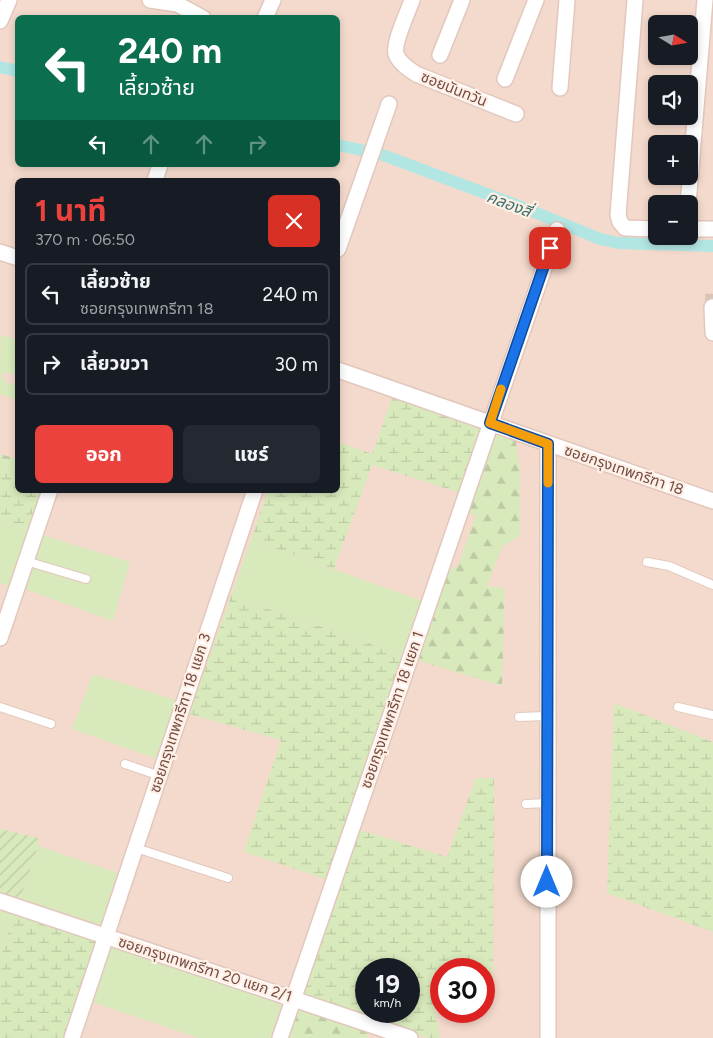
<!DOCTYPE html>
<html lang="th">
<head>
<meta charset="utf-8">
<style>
	body { margin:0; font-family:Figtree,"Noto Sans Thai",sans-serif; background:#242831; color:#f1f3f6; height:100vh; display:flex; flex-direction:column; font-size:19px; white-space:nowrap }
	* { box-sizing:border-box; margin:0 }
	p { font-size:16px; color:#9ea1a6 }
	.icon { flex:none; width:28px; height:28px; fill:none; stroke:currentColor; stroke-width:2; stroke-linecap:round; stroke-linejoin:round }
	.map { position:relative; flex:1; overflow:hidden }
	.details { position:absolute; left:15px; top:178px; width:325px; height:315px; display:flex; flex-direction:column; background:#171b24; border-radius:8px; box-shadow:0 2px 8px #0003 }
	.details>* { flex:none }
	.hud { position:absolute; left:15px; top:15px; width:325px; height:152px; border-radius:8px; box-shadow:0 2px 8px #0003; background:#0b6e4f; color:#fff; overflow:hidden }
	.needle { width:32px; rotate:101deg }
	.controls { position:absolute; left:648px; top:15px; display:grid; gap:10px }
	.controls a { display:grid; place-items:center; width:50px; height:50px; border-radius:8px; background:#171b24; box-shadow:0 2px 8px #0003; font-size:25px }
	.speed { position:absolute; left:355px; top:958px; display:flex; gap:10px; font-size:25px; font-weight:700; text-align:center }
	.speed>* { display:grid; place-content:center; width:65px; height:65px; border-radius:50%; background:#171b24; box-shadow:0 2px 8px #0003; line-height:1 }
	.speed small { font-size:12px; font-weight:400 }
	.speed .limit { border:8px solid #d22; background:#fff; color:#111 }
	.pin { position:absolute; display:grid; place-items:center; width:42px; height:42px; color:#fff; margin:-21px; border-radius:10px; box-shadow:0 2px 8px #0006 }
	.me { position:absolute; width:55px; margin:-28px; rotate:0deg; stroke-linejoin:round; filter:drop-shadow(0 0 4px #0008) }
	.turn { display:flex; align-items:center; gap:18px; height:105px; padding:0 20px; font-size:22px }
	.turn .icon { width:65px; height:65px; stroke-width:2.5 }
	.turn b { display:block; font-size:35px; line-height:42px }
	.lanes { display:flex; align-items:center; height:48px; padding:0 20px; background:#0003; justify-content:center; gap:25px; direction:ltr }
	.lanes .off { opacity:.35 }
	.round { display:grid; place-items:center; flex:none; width:52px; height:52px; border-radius:8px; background:#242831 }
	.summary { display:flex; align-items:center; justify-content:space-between; height:85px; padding:0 20px }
	h1 { font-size:30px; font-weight:700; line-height:38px; color:#eb423e }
	.primary-button { display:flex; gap:10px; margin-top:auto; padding:10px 20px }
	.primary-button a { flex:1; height:58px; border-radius:8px; background:#eb423e; color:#fff; font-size:20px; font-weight:700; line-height:58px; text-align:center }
	.primary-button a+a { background:#242831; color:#f1f3f6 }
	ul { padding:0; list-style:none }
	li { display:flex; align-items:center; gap:15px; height:62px; margin:0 10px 8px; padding:0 10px; border:2px solid #363941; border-radius:8px }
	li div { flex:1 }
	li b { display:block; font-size:19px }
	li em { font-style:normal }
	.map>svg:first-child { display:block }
</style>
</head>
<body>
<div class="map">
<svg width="713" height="1038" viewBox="0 0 713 1038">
	<defs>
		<pattern id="forest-firs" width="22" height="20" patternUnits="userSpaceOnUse" patternTransform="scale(1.25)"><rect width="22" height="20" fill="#d8eabc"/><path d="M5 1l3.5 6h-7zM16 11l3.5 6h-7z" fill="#bdcaa3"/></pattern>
		<pattern id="wetland-marsh" width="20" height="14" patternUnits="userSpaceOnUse" patternTransform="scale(1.25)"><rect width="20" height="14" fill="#d8eabc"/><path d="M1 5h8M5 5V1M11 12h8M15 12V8" fill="none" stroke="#bdcaa3"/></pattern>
		<pattern id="garden-furrows" width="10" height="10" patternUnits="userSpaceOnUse" patternTransform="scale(1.25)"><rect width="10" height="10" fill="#d8eabc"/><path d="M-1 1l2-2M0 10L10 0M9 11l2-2" fill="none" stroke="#bdcaa3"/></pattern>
	</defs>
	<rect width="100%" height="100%" fill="#fdeadd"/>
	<path fill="#f4dacc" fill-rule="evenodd" d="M0,0H713V1038H0ZM18,18H338V165H18ZM656,24H689V56H656ZM656,84H689V116H656ZM656,144H689V176H656ZM18,180H338V490H18ZM656,204H689V236H656ZM366,969H409V1011H366ZM441,969H484V1011H441Z"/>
	<g fill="#d8eabc">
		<polygon points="1,335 17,340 17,350 14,354 17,360 17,375 4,372 2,376 6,383 17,385 17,400 0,394"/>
		<polygon points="0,520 31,531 13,587 0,583"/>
		<polygon points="42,535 130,562 113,621 25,589"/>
		<polygon points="251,540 423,601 406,656 231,596"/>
		<polygon points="93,674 179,701 160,760 72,729"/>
		<polygon points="38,846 121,874 106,923 97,929 19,902"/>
		<polygon points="0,907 14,912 0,959"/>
		<polygon points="110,944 282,1003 271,1038 199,1038 92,1002"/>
	</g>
	<g fill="url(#forest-firs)">
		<polygon points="491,431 516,441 520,473 520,536 502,547 487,586 505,588 502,686 413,659 443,572 458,566 476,515 464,513"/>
		<polygon points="0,454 17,459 17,473 5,468 0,478"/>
		<polygon points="298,1006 369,1029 368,1038 288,1038"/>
	</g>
	<g fill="url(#wetland-marsh)" fill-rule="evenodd">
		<polygon points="392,398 482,428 458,492 372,465 334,569 251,540 268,490 338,490 338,442 372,454"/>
		<polygon points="5,468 17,473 18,490 44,490 31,531 0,520 0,478"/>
		<polygon points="231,596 406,656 328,880 244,852 281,740 189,714"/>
		<polygon points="614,703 713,742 713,932 607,893"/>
		<path d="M476,778H494L493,979H484V969H441V982L430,983L440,1038H428L310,999L302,990L357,829L447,857ZM366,969H409V1011H366Z"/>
		<polygon points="14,912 101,940 69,1038 0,1038 0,959"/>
	</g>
	<polygon fill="url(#garden-furrows)" points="0,829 38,838 38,846 19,902 0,896"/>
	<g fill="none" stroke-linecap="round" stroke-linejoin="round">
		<g stroke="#b2e6e3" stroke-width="12">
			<polyline points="0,67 18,71"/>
			<polyline points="338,145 383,155 527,209 600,239 619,243 713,246"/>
		</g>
		<polyline stroke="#dac3b7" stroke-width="15" stroke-dasharray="15 8" stroke-linecap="butt" points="712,307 713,294"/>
		<g stroke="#e2c7bd" stroke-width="10">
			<g id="lane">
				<polyline points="26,561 86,579"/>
				<polyline points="647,562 669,566 713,585"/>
				<polyline points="0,707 51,724"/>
				<polyline points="678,707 713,715"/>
				<polyline points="519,717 547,716"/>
				<polyline points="125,764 160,776"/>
				<polyline points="526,804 547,803"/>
				<polyline points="136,848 228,878"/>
			</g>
		</g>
		<g stroke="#e2c7bd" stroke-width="18">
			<g id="street">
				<polyline points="150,0 177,4 203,18"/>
				<path d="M412,0C408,12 393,43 396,54C399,63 409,69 416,74L516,114"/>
				<polyline points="635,0 618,215 620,222 625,228 656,229"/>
				<polyline points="265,18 273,0"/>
				<polyline points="0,21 9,0"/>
				<polyline points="440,55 462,0"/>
				<polyline points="505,79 536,0"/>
				<polyline points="560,88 567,0"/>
				<polyline points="155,180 160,165"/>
				<polyline points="688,204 705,0"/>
				<polyline points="689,229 713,229"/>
				<polyline points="338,249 389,104"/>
				<polyline points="0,252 18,258"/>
				<polyline points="712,307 713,333"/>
				<polyline points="338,370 713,501"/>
				<polyline points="0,638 50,490"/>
				<polyline points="0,901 410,1038"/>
				<polyline points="72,1038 255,490"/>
				<polyline points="280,1038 557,230"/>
				<polyline points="548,1038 548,444"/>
			</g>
		</g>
		<use href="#lane" stroke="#fff" stroke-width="8"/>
		<use href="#street" stroke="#fff" stroke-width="15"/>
	</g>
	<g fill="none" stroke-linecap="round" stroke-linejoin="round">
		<g stroke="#114b97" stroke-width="12">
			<polyline id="route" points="547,882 548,444 490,423 550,248"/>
		</g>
		<use href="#route" stroke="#1a73e8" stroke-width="9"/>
		<polyline stroke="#f59e0b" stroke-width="9" points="501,389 490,423 548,444 548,483"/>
	</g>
	<g text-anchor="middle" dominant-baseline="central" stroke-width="4.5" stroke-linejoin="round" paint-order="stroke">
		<g font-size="15" fill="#724d46" stroke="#ffefe4">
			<text transform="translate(454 89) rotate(22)">ซอยนันทวัน</text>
			<text transform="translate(624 470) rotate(19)">ซอยกรุงเทพกรีฑา 18</text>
			<text transform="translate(392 710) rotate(-71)">ซอยกรุงเทพกรีฑา 18 แยก 1</text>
			<text transform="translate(180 713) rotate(-72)">ซอยกรุงเทพกรีฑา 18 แยก 3</text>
			<text transform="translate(205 969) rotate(18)">ซอยกรุงเทพกรีฑา 20 แยก 2/1</text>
		</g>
		<g font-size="16" font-style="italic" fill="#377270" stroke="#ffefe4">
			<text transform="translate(509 204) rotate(21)">คลองสี่</text>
		</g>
	</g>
</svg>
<div class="controls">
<a><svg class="needle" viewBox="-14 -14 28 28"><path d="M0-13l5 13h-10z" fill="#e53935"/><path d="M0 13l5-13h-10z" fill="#9ea1a6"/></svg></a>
<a><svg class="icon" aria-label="sound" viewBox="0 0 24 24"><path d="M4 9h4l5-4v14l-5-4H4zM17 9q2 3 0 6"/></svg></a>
<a>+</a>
<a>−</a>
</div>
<div class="speed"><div>19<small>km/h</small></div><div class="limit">30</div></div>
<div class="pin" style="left:550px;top:248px;background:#d93025"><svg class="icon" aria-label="arrive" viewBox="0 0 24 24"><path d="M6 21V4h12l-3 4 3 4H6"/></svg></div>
<svg class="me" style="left:547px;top:882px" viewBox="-20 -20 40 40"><circle r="19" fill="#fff"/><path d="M0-13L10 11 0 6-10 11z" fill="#1a73e8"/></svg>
<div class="hud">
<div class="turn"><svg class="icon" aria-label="left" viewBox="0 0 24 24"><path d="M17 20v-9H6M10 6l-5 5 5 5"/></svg><div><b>240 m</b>เลี้ยวซ้าย</div></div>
<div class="lanes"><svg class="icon" aria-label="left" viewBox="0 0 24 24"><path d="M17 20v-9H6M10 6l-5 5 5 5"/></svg><svg class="icon off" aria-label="ahead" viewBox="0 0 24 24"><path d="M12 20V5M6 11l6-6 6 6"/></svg><svg class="icon off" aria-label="ahead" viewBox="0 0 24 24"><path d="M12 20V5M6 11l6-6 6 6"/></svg><svg class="icon off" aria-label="right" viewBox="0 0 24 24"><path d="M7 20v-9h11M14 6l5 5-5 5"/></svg></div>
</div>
<section class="details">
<div class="summary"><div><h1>1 นาที</h1><p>370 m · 06:50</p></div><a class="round" style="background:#d93025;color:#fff"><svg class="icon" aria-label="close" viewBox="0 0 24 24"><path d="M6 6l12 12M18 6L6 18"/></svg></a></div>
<ul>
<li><svg class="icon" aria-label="left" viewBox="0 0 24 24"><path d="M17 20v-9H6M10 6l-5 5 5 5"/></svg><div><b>เลี้ยวซ้าย</b><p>ซอยกรุงเทพกรีฑา 18</p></div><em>240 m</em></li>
<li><svg class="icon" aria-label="right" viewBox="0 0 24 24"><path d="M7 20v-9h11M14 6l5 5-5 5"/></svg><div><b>เลี้ยวขวา</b></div><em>30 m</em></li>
</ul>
<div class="primary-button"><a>ออก</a><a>แชร์</a></div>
</section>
</div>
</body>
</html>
